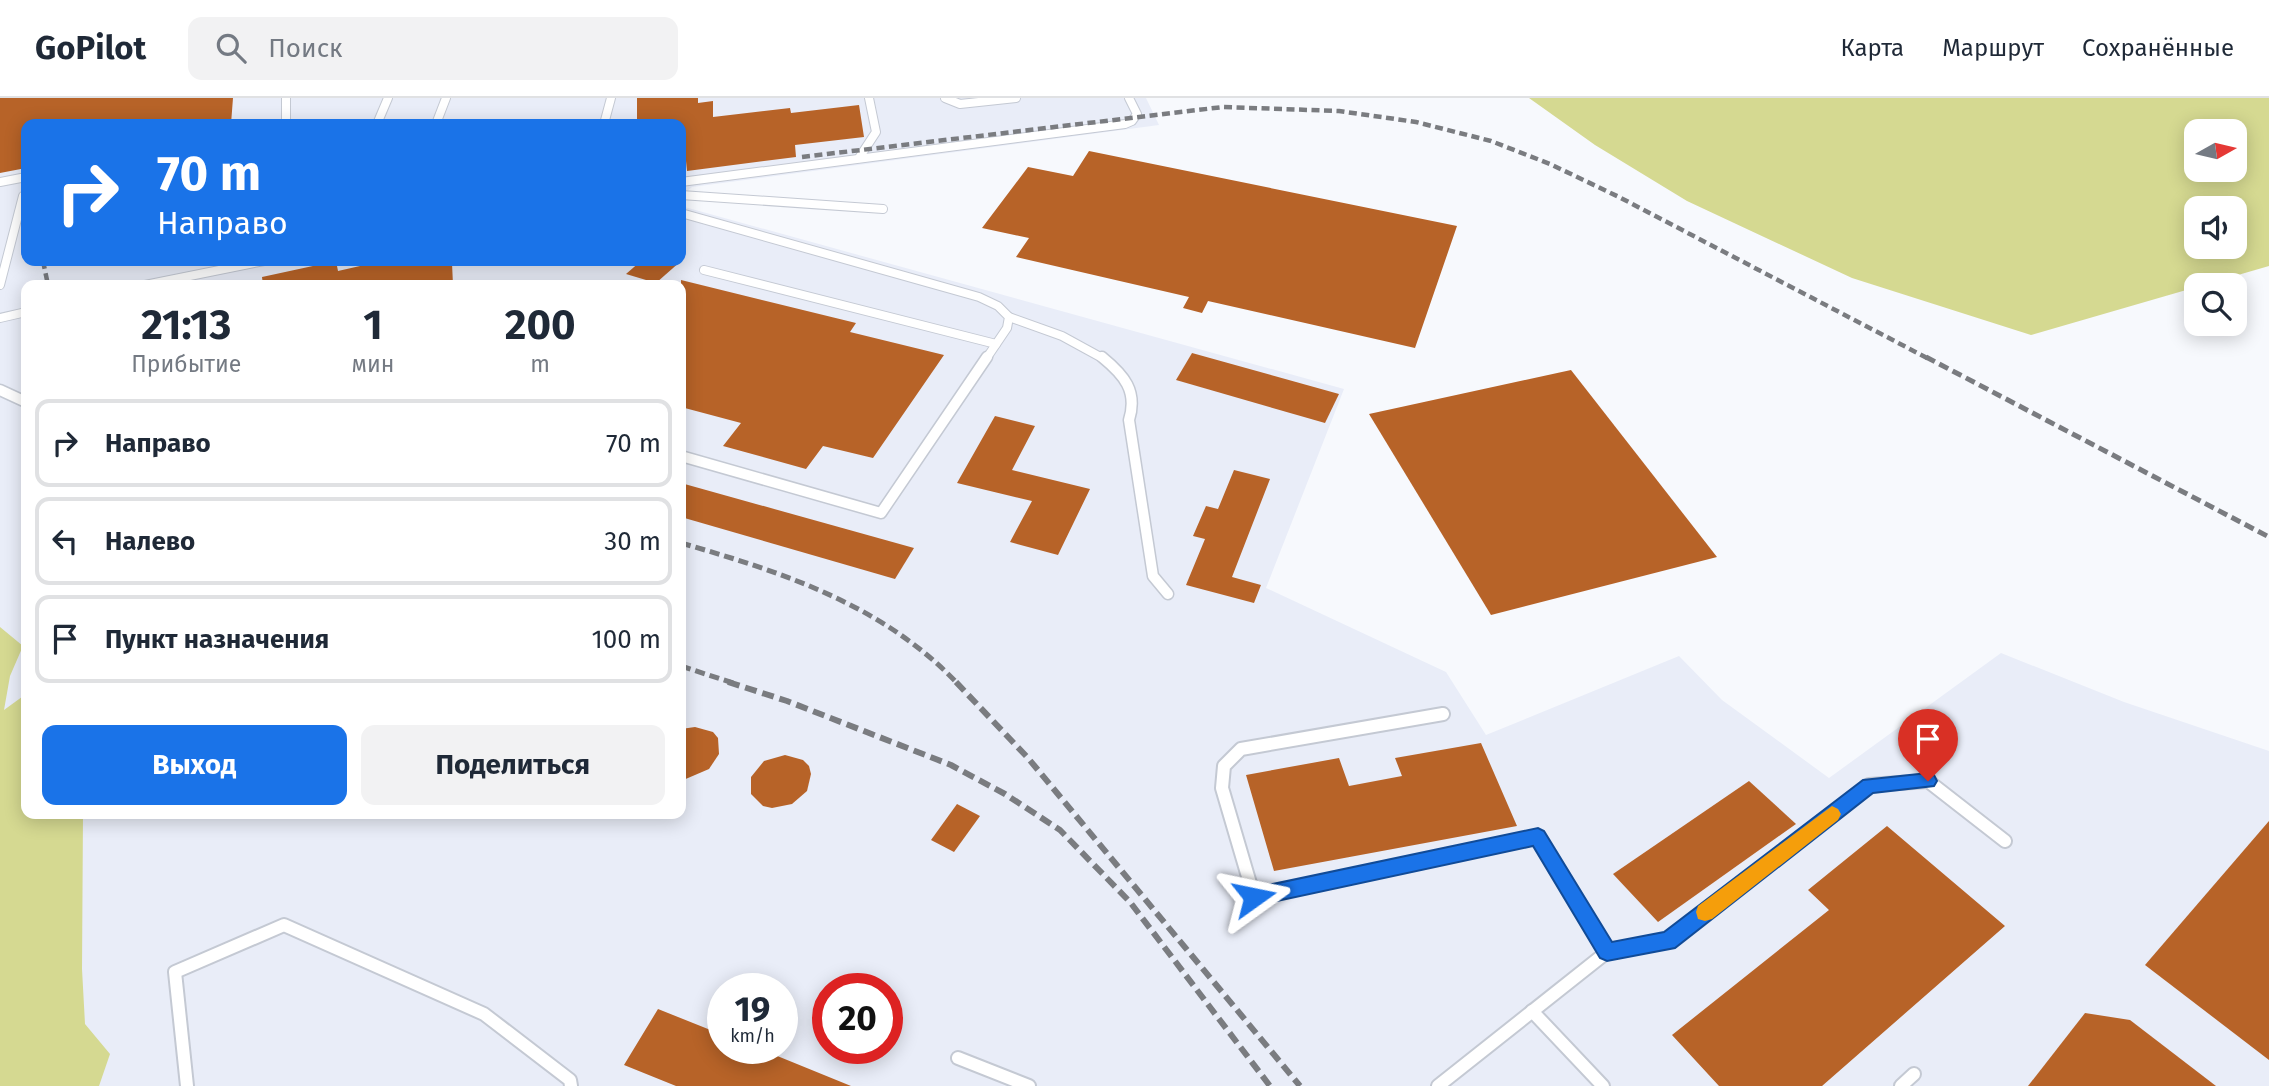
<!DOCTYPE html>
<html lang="ru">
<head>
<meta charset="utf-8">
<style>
	body { margin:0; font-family:"Fira Sans",sans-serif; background:#f2f2f3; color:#1f2937; height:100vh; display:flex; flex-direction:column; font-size:26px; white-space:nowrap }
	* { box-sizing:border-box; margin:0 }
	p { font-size:23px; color:#747a83 }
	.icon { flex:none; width:38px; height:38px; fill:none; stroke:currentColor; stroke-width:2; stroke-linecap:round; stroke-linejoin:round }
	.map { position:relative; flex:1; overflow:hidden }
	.drawer { position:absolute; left:21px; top:182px; width:665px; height:539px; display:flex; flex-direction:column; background:#fff; border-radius:14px; box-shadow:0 4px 18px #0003 }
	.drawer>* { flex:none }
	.hud { position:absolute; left:21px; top:21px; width:665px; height:147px; border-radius:14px; box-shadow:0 4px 18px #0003; background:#1a73e8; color:#fff; overflow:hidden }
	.needle { width:46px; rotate:82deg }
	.controls { position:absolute; left:2184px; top:21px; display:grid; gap:14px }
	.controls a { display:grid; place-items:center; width:63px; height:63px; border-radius:14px; background:#fff; box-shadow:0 4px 18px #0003; font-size:35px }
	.speed { position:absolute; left:707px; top:875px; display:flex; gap:14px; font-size:35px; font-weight:700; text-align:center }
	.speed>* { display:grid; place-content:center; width:91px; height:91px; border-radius:50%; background:#fff; box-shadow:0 4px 18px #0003; line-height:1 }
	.speed small { font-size:18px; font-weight:400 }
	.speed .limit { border:10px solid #d22; background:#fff; color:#111 }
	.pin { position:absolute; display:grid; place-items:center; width:60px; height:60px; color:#fff; margin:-72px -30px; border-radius:50% 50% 50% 0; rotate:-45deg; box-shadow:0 0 7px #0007 }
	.pin .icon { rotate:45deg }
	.me { position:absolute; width:77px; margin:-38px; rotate:78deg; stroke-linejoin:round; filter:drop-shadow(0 0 5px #0008) }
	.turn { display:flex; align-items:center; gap:24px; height:147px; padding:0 21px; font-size:32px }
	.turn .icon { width:91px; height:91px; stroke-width:2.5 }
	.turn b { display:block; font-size:49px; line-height:60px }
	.eta { display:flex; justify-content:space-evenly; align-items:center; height:119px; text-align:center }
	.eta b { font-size:42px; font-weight:700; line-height:49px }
	.action { display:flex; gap:14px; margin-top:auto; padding:14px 21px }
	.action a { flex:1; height:80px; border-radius:14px; background:#1a73e8; color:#fff; font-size:28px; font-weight:700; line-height:80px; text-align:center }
	.action a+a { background:#f2f2f3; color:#1f2937 }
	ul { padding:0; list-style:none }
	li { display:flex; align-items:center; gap:21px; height:88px; margin:0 14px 10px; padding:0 7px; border:4px solid #e0e1e3; border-radius:14px }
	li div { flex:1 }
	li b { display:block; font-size:26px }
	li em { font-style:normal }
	header { display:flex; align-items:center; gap:42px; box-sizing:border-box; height:98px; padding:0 35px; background:#fff; border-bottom:2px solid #e0e1e3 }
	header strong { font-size:33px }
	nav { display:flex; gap:38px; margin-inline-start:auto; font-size:24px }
	.search { width:490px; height:63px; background:#f2f2f3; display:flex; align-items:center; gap:18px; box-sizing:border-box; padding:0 24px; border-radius:14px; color:#747a83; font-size:26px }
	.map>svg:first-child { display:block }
</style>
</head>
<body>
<header>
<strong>GoPilot</strong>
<div class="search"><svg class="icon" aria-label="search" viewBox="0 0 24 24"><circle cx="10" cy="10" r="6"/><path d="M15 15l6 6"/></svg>Поиск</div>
<nav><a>Карта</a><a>Маршрут</a><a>Сохранённые</a></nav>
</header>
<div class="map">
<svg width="2269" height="988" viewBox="0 0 2269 988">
	<rect width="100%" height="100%" fill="#f7f9fd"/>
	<path fill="#e9edf8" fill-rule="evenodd" d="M0,0H1146L1159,27L692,89L681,98V26H26V163H681V108L1344,291L1266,490L1446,574L1486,637L1679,558L1722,602L1829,680L2001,555L2124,604L2269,653V988H0ZM26,187H681V716H26ZM723,891H782V950H723ZM828,891H887V950H828Z"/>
	<g fill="#d5d991" fill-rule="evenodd">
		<path d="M1529,0H2269V168L2031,237L1852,180L1687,103L1595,47ZM2196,33H2235V72H2196ZM2196,110H2235V149H2196Z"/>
		<polygon points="0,529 23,548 10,578 4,612 26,596 26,716 83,716 82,871 85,926 110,956 99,988 0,988"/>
	</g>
	<g fill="#b76328">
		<polygon points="0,0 233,0 231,26 26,26 26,70 0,75"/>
		<polygon points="637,0 698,0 698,5 713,3 713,19 790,10 791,15 859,7 864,39 795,47 796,59 687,73 686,63 681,64 681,26 637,26"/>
		<polygon points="1089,53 1457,128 1415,250 1208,203 1202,215 1183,210 1189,199 1016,159 1029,140 982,130 1028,69 1073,78"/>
		<polygon points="336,163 338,173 382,163 443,163 452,165 453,187 263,187 262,179"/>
		<polygon points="641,163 681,163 656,185 626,176"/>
		<polygon points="681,182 856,225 850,234 944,257 873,360 823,348 806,371 723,348 741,325 681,309"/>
		<polygon points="1192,255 1339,296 1325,325 1176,282"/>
		<polygon points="1571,272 1717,459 1491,517 1369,316"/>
		<polygon points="995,318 1035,328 1012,372 1090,391 1058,457 1010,444 1032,403 957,385"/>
		<polygon points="1234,372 1270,381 1232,479 1261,487 1254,505 1186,487 1205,441 1193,438 1206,408 1218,411"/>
		<polygon points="681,385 914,450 895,481 681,419"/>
		<polygon points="695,629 713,634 718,640 719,656 709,671 681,683 681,631"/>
		<polygon points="1481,645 1517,728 1274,773 1246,677 1339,660 1349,688 1402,678 1395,660"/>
		<polygon points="785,657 803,662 809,668 811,676 807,693 792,706 772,710 763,708 751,696 751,679 764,663"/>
		<polygon points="1749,683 1796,726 1658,824 1613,776"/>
		<polygon points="957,706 980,718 954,754 931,742"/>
		<polygon points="2269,723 2269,962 2145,867"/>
		<polygon points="1887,728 2005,828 1822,988 1719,988 1672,937 1829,812 1808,792"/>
		<polygon points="658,911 723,937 723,950 758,950 851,988 676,988 624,967"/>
		<polygon points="2085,915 2130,922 2216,988 2028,988"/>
	</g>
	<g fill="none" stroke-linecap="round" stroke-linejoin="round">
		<g stroke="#c4c9d3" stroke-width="10">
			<g id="lane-far2">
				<polyline points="286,0 286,26"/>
				<polyline points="945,0 960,6 1016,0"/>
				<polyline points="377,26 388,0"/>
				<polyline points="436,26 446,0"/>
				<polyline points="604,26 611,0"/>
				<polyline points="859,60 876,34 869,0"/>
				<polyline points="0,84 26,79"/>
				<polyline points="681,84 1125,26 1132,23 1137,16 1129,0"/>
				<polyline points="681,97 883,111"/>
				<polyline points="681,115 979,199 998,208 1009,219 1007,230 986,261"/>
				<polyline points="704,172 996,246"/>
				<polyline points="0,187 23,98"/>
				<polyline points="145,187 264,163"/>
				<polyline points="1009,219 1062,238 1104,261"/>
				<polyline points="0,220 26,214"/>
			</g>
		</g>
		<g stroke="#c4c9d3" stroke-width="13">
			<g id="lane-far1">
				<path d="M1102,259C1124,277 1138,293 1129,322L1153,478L1168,496"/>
				<polyline points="0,292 26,304"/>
				<polyline points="681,358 881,415 987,259"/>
			</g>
		</g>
		<g stroke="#c4c9d3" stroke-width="16">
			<g id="lane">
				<polyline points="1607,854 1668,843 1869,687 1928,683 2005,743"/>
				<polyline points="1532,913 1603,988"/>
				<polyline points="958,960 1029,988"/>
				<polyline points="187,988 175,874 284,827 484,916 570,982 571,988"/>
				<polyline points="1438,988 1607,854 1538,739 1254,799 1222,690 1224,668 1241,651 1443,616"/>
				<polyline points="1901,988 1914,976"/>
			</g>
		</g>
		<use href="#lane-far2" stroke="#fff" stroke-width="8"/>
		<use href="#lane-far1" stroke="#fff" stroke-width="10"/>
		<use href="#lane" stroke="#fff" stroke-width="12"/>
		<g stroke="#7a7c80" stroke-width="4.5" stroke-dasharray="8 4.5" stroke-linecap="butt">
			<polyline points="802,59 1223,9 1339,13 1416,24 1491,43 1550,66 1619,99 1929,261"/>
			<polyline points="43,163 48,187"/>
		</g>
		<g stroke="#7a7c80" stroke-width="5" stroke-dasharray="10 5" stroke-linecap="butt">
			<polyline points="1926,259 2269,439"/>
			<path d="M681,445C782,474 883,507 957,585"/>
			<polyline points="681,568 733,585"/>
		</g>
		<g stroke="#7a7c80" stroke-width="6" stroke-dasharray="12 6" stroke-linecap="butt">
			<polyline points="728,584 787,603 951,667 1005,696 1060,732 1130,804 1270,988"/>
			<polyline points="956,584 1028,660 1300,988"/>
		</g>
	</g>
	<polygon fill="#1a73e8" stroke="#114b97" stroke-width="2" points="1928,675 1934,677 1937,683 1934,688 1873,695 1675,850 1607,863 1600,860 1533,748 1254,808 1247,805 1245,799 1247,793 1254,790 1538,730 1544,733 1612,844 1664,834 1863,682"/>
	<polygon fill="#f59e0b" points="1832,708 1838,711 1841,716 1838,722 1712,821 1705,823 1698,821 1696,814 1698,808"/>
</svg>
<div class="controls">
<a><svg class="needle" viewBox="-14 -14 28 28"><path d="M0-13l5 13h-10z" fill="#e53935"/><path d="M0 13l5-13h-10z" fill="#747a83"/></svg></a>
<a><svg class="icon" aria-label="sound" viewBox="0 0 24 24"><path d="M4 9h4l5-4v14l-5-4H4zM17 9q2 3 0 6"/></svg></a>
<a><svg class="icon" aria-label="search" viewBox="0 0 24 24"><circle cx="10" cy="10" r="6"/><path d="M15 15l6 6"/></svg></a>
</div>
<div class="speed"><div>19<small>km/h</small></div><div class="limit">20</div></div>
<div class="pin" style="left:1928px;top:683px;background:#d93025"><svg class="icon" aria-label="arrive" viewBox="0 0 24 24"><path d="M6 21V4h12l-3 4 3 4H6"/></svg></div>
<svg class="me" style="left:1254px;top:799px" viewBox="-20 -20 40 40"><path d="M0-17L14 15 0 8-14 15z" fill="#1a73e8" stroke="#fff" stroke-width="4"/></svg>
<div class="hud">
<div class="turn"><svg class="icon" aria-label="right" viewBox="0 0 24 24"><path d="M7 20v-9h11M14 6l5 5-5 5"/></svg><div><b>70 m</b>Направо</div></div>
</div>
<section class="drawer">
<div class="eta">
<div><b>21:13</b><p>Прибытие</p></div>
<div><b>1</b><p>мин</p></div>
<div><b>200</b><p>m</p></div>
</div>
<ul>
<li><svg class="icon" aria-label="right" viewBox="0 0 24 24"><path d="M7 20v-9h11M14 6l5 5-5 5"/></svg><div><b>Направо</b></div><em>70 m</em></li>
<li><svg class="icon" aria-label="left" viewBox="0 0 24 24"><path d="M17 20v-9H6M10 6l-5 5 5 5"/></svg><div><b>Налево</b></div><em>30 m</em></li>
<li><svg class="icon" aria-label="arrive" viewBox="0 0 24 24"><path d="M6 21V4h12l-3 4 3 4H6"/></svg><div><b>Пункт назначения</b></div><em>100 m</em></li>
</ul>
<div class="action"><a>Выход</a><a>Поделиться</a></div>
</section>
</div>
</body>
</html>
